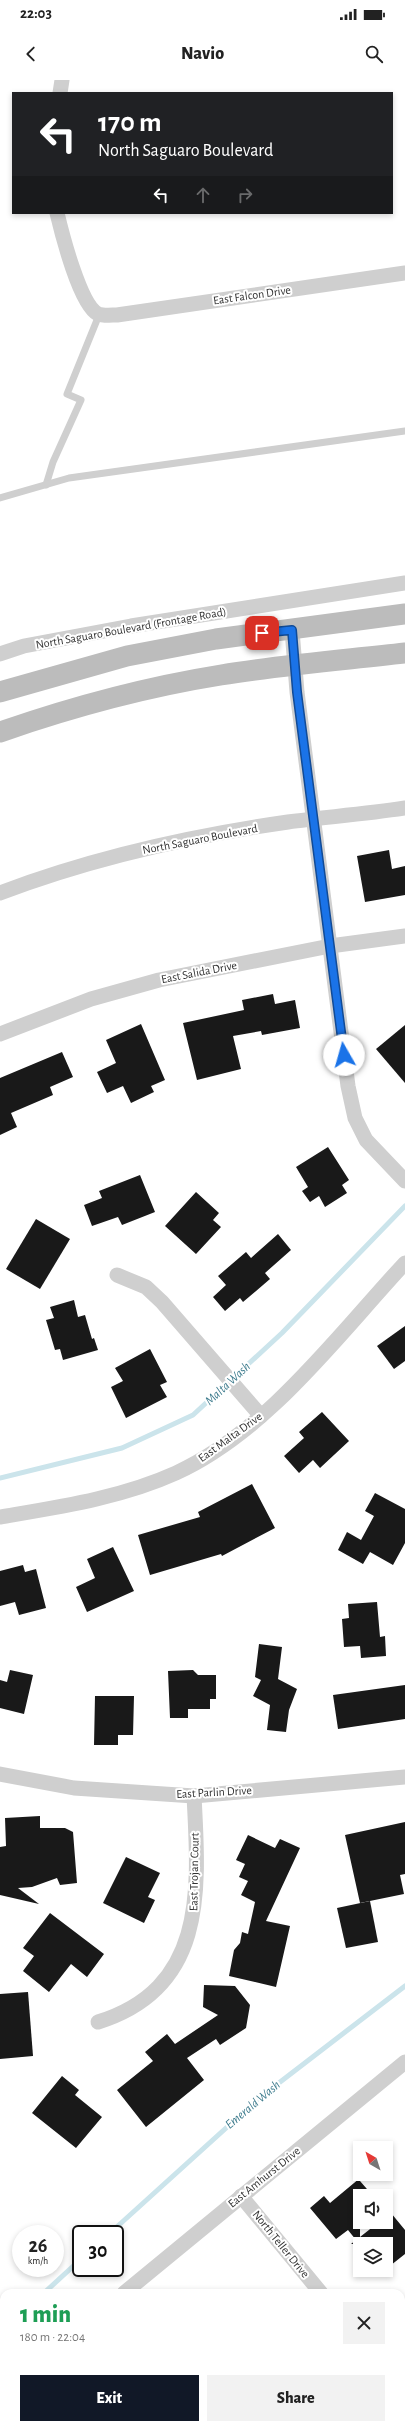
<!DOCTYPE html>
<html lang="en">
<head>
<meta charset="utf-8">
<style>
	body { margin:0; font-family:"Alegreya Sans",sans-serif; background:#f2f2f2; color:#222; height:100vh; display:flex; flex-direction:column; font-size:15px; white-space:nowrap }
	* { box-sizing:border-box; margin:0 }
	p { font-size:13px; color:#767676 }
	.icon { flex:none; width:22px; height:22px; fill:none; stroke:currentColor; stroke-width:2; stroke-linecap:round; stroke-linejoin:round }
	.map { position:relative; flex:1; overflow:hidden }
	.sheet { position:absolute; left:0px; top:2209px; width:405px; height:140px; display:flex; flex-direction:column; background:#fff; border-radius:12px 12px 0 0; box-shadow:0 2px 6px #0003 }
	.sheet>* { flex:none }
	.hud { position:absolute; left:12px; top:12px; width:381px; height:122px; border-radius:0px; box-shadow:0 2px 6px #0003; background:#202124; color:#fff; overflow:hidden }
	.needle { width:26px; rotate:321deg }
	.fabs { position:absolute; left:353px; top:2061px; display:grid; gap:8px }
	.fabs a { display:grid; place-items:center; width:40px; height:40px; border-radius:0px; background:#fff; box-shadow:0 2px 6px #0003; font-size:20px }
	.speed { position:absolute; left:12px; top:2145px; display:flex; gap:8px; font-size:20px; font-weight:700; text-align:center }
	.speed>* { display:grid; place-content:center; width:52px; height:52px; border-radius:50%; background:#fff; box-shadow:0 2px 6px #0003; line-height:1 }
	.speed small { font-size:10px; font-weight:400 }
	.speed .limit { border:2px solid #111; border-radius:6px; background:#fff; color:#111 }
	.pin { position:absolute; display:grid; place-items:center; width:34px; height:34px; color:#fff; margin:-17px; border-radius:8px; box-shadow:0 2px 6px #0006 }
	.me { position:absolute; width:44px; margin:-22px; rotate:353deg; stroke-linejoin:round; filter:drop-shadow(0 0 3px #0008) }
	.turn { display:flex; align-items:center; gap:14px; height:84px; padding:0 20px; font-size:18px }
	.turn .icon { width:52px; height:52px; stroke-width:2.5 }
	.turn b { display:block; font-size:28px; line-height:34px }
	.lanes { display:flex; align-items:center; height:38px; padding:0 20px; background:#0003; justify-content:center; gap:20px; direction:ltr }
	.lanes .off { opacity:.35 }
	.round { display:grid; place-items:center; flex:none; width:42px; height:42px; border-radius:0px; background:#f2f2f2 }
	.head { display:flex; align-items:center; justify-content:space-between; height:68px; padding:0 20px }
	h1 { font-size:24px; font-weight:800; line-height:30px; color:#1e9e55 }
	.primary-button { display:flex; gap:8px; margin-top:auto; padding:8px 20px }
	.primary-button a { flex:1; height:46px; border-radius:0px; background:#111827; color:#fff; font-size:16px; font-weight:800; line-height:46px; text-align:center }
	.primary-button a+a { background:#f2f2f2; color:#222 }
	.status { display:flex; justify-content:space-between; align-items:center; height:28px; padding:0 20px; background:#fff; direction:ltr }
	.status svg { height:11px; fill:currentColor }
	header { display:flex; justify-content:space-between; align-items:center; height:52px; padding:0 20px; background:#fff; font-size:18px; font-weight:800 }
	.map>svg:first-child { display:block }
</style>
</head>
<body>
<div class="status"><b>22:03</b><svg viewBox="0 0 49 12"><path d="M0 12V9h3v3zM5 12V6h3v6zM10 12V3h3v9zM15 12V0h3v12zM26 1h20v11H26zM47 4h2v5h-2z"/></svg></div>
<header><svg class="icon" aria-label="back" viewBox="0 0 24 24"><path d="M15 5l-7 7 7 7"/></svg>Navio<svg class="icon" aria-label="search" viewBox="0 0 24 24"><circle cx="10" cy="10" r="6"/><path d="M15 15l6 6"/></svg></header>
<div class="map">
<svg width="405" height="2349" viewBox="0 0 405 2349">
	<rect width="100%" height="100%" fill="#fff"/>
	<g fill="none" stroke-linecap="round" stroke-linejoin="round">
		<g stroke="#cbe4eb" stroke-width="5">
			<polyline points="0,1398 122,1368 193,1335 282,1253 405,1126"/>
			<polyline points="109,2154 258,2019 405,1906"/>
			<polyline points="44,2213 81,2179"/>
			<polyline points="0,2253 4,2249"/>
		</g>
	</g>
	<g fill="#191919">
		<polygon points="389,770 392,789 405,786 405,815 365,822 357,776"/>
		<polygon points="273,914 275,924 295,920 300,948 262,955 261,951 233,956 241,989 197,1000 183,943 244,930 242,920"/>
		<polygon points="141,944 165,1000 151,1006 154,1012 131,1023 123,1006 107,1013 97,992 116,983 106,960"/>
		<polygon points="405,945 405,1003 376,969"/>
		<polygon points="62,972 73,997 50,1007 53,1015 11,1033 17,1047 0,1055 0,998"/>
		<polygon points="328,1067 349,1100 342,1105 347,1113 325,1127 319,1116 310,1122 302,1111 308,1107 296,1087"/>
		<polygon points="140,1095 155,1132 122,1145 118,1137 92,1146 84,1125 102,1118 99,1111"/>
		<polygon points="196,1112 219,1133 213,1140 221,1147 196,1174 165,1146"/>
		<polygon points="36,1139 70,1159 40,1209 6,1189"/>
		<polygon points="278,1154 291,1170 265,1193 270,1199 243,1222 240,1218 225,1231 213,1217 226,1205 218,1196 246,1172 251,1178"/>
		<polygon points="74,1220 78,1237 85,1235 92,1259 94,1258 98,1270 63,1280 60,1269 55,1270 46,1240 54,1238 50,1227"/>
		<polygon points="405,1246 405,1281 394,1289 377,1266"/>
		<polygon points="150,1269 167,1302 160,1305 167,1317 126,1338 111,1307 123,1301 115,1288"/>
		<polygon points="322,1332 349,1361 320,1388 313,1380 299,1393 284,1376 304,1358 299,1352"/>
		<polygon points="252,1404 275,1448 222,1476 221,1474 150,1495 138,1455 200,1437 198,1432"/>
		<polygon points="375,1413 405,1429 405,1463 393,1485 370,1472 363,1484 338,1470 347,1452 361,1460 374,1436 365,1431"/>
		<polygon points="113,1467 134,1511 87,1532 76,1507 95,1498 87,1479"/>
		<polygon points="23,1485 25,1492 36,1489 46,1528 19,1535 15,1522 0,1526 0,1491"/>
		<polygon points="377,1522 380,1557 385,1556 386,1576 361,1578 360,1566 344,1567 342,1539 349,1538 348,1524"/>
		<polygon points="259,1564 282,1567 278,1599 297,1609 289,1630 286,1652 267,1650 270,1625 253,1616 261,1600 255,1597"/>
		<polygon points="10,1590 33,1595 24,1634 0,1628 0,1600 7,1602"/>
		<polygon points="193,1590 198,1595 216,1595 216,1619 210,1619 210,1629 188,1629 188,1638 170,1638 168,1591"/>
		<polygon points="405,1605 405,1639 338,1649 333,1615"/>
		<polygon points="95,1616 134,1616 133,1655 118,1655 118,1665 94,1665"/>
		<polygon points="40,1736 40,1748 65,1748 73,1752 77,1803 60,1805 57,1798 32,1807 18,1808 39,1824 0,1815 0,1767 6,1766 5,1738"/>
		<polygon points="405,1742 405,1794 400,1795 404,1814 360,1823 345,1755"/>
		<polygon points="248,1755 275,1768 280,1759 300,1768 266,1841 290,1846 276,1907 229,1896 234,1870 240,1863 242,1852 248,1854 255,1822 241,1815 248,1801 239,1797 245,1784 236,1780"/>
		<polygon points="126,1777 160,1793 148,1817 155,1820 144,1843 103,1823"/>
		<polygon points="370,1821 378,1862 346,1868 337,1828"/>
		<polygon points="50,1833 104,1874 87,1897 71,1884 49,1912 23,1891 34,1876 23,1868"/>
		<polygon points="204,1905 235,1906 250,1925 246,1948 220,1965 216,1959 187,1978 204,2000 146,2047 117,2010 153,1981 145,1972 167,1954 175,1964 218,1935 203,1927"/>
		<polygon points="28,1912 33,1976 0,1979 0,1914"/>
		<polygon points="62,1996 79,2010 75,2015 102,2037 76,2068 32,2033"/>
		<polygon points="360,2098 360,2101 373,2116 360,2116 360,2157 379,2142 386,2142 386,2137 391,2133 405,2150 405,2174 386,2189 386,2164 351,2164 356,2160 348,2150 336,2159 310,2128 324,2116 330,2123"/>
	</g>
	<g fill="none" stroke-linecap="round" stroke-linejoin="round">
		<g stroke="#cfcfcf" stroke-width="7">
			<polyline points="46,405 53,382 81,320 67,314 99,235"/>
			<polyline points="0,418 69,398 405,351"/>
		</g>
		<g stroke="#cfcfcf" stroke-width="15">
			<polyline points="60,13 62,0"/>
			<path d="M57,133C62,154 80,225 98,234C103,236 112,235 117,235L405,193"/>
			<polyline points="292,550 297,612 348,1006 355,1038 366,1060 405,1101"/>
			<polyline points="0,574 24,566 131,546 405,503"/>
			<path d="M0,813C92,778 190,756 288,742C327,737 366,734 405,728"/>
			<polyline points="0,954 91,919 159,900 330,866 405,856"/>
			<polyline points="117,1195 146,1207 162,1222 261,1336"/>
			<path d="M0,1437C59,1427 121,1418 176,1393C268,1351 338,1255 405,1183"/>
			<polyline points="0,1694 74,1708 194,1716 405,1697"/>
			<path d="M98,1942C207,1908 199,1810 194,1716"/>
			<polyline points="241,2116 321,2213"/>
			<polyline points="124,2213 405,1982"/>
			<polyline points="401,2309 405,2314"/>
			<polyline points="0,2316 4,2313"/>
			<polyline points="70,2345 73,2349"/>
		</g>
		<g stroke="#bcbcbc" stroke-width="21">
			<polyline points="0,612 127,576 216,559 405,534"/>
			<path d="M0,652C72,627 146,607 221,595C282,585 344,580 405,573"/>
		</g>
	</g>
	<g fill="none" stroke-linecap="round" stroke-linejoin="round">
		<g stroke="#114b97" stroke-width="10">
			<polyline id="route" points="262,553 292,550 297,612 344,975"/>
		</g>
		<use href="#route" stroke="#1a73e8" stroke-width="7"/>
	</g>
	<g text-anchor="middle" dominant-baseline="central" stroke-width="4" stroke-linejoin="round" paint-order="stroke">
		<g font-size="12" fill="#323232" stroke="#fff">
			<text transform="translate(252 215) rotate(-8)">East Falcon Drive</text>
			<text transform="translate(131 548) rotate(-10)">North Saguaro Boulevard (Frontage Road)</text>
			<text transform="translate(200 759) rotate(-11)">North Saguaro Boulevard</text>
			<text transform="translate(199 892) rotate(-11)">East Salida Drive</text>
			<text transform="translate(230 1357) rotate(-36)">East Malta Drive</text>
			<text transform="translate(214 1712) rotate(-3)">East Parlin Drive</text>
			<text transform="translate(194 1792) rotate(-89)">East Trojan Court</text>
			<text transform="translate(264 2097) rotate(-39)">East Amhurst Drive</text>
			<text transform="translate(281 2164) rotate(51)">North Teller Drive</text>
		</g>
		<g font-size="13" font-style="italic" fill="#3d7b8d" stroke="#fff">
			<text transform="translate(228 1304) rotate(-43)">Malta Wash</text>
			<text transform="translate(253 2025) rotate(-40)">Emerald Wash</text>
		</g>
	</g>
</svg>
<div class="fabs">
<a><svg class="needle" viewBox="-14 -14 28 28"><path d="M0-13l5 13h-10z" fill="#e53935"/><path d="M0 13l5-13h-10z" fill="#767676"/></svg></a>
<a><svg class="icon" aria-label="sound" viewBox="0 0 24 24"><path d="M4 9h4l5-4v14l-5-4H4zM17 9q2 3 0 6"/></svg></a>
<a><svg class="icon" aria-label="layers" viewBox="0 0 24 24"><path d="M12 4l9 5-9 5-9-5zM3 14l9 5 9-5"/></svg></a>
</div>
<div class="speed"><div>26<small>km/h</small></div><div class="limit">30</div></div>
<div class="pin" style="left:262px;top:553px;background:#d93025"><svg class="icon" aria-label="arrive" viewBox="0 0 24 24"><path d="M6 21V4h12l-3 4 3 4H6"/></svg></div>
<svg class="me" style="left:344px;top:975px" viewBox="-20 -20 40 40"><circle r="19" fill="#fff"/><path d="M0-13L10 11 0 6-10 11z" fill="#1a73e8"/></svg>
<div class="hud">
<div class="turn"><svg class="icon" aria-label="left" viewBox="0 0 24 24"><path d="M17 20v-9H6M10 6l-5 5 5 5"/></svg><div><b>170 m</b>North Saguaro Boulevard</div></div>
<div class="lanes"><svg class="icon" aria-label="left" viewBox="0 0 24 24"><path d="M17 20v-9H6M10 6l-5 5 5 5"/></svg><svg class="icon off" aria-label="ahead" viewBox="0 0 24 24"><path d="M12 20V5M6 11l6-6 6 6"/></svg><svg class="icon off" aria-label="right" viewBox="0 0 24 24"><path d="M7 20v-9h11M14 6l5 5-5 5"/></svg></div>
</div>
<section class="sheet">
<div class="head"><div><h1>1 min</h1><p>180 m · 22:04</p></div><a class="round"><svg class="icon" aria-label="close" viewBox="0 0 24 24"><path d="M6 6l12 12M18 6L6 18"/></svg></a></div>
<div class="primary-button"><a>Exit</a><a>Share</a></div>
</section>
</div>
</body>
</html>
